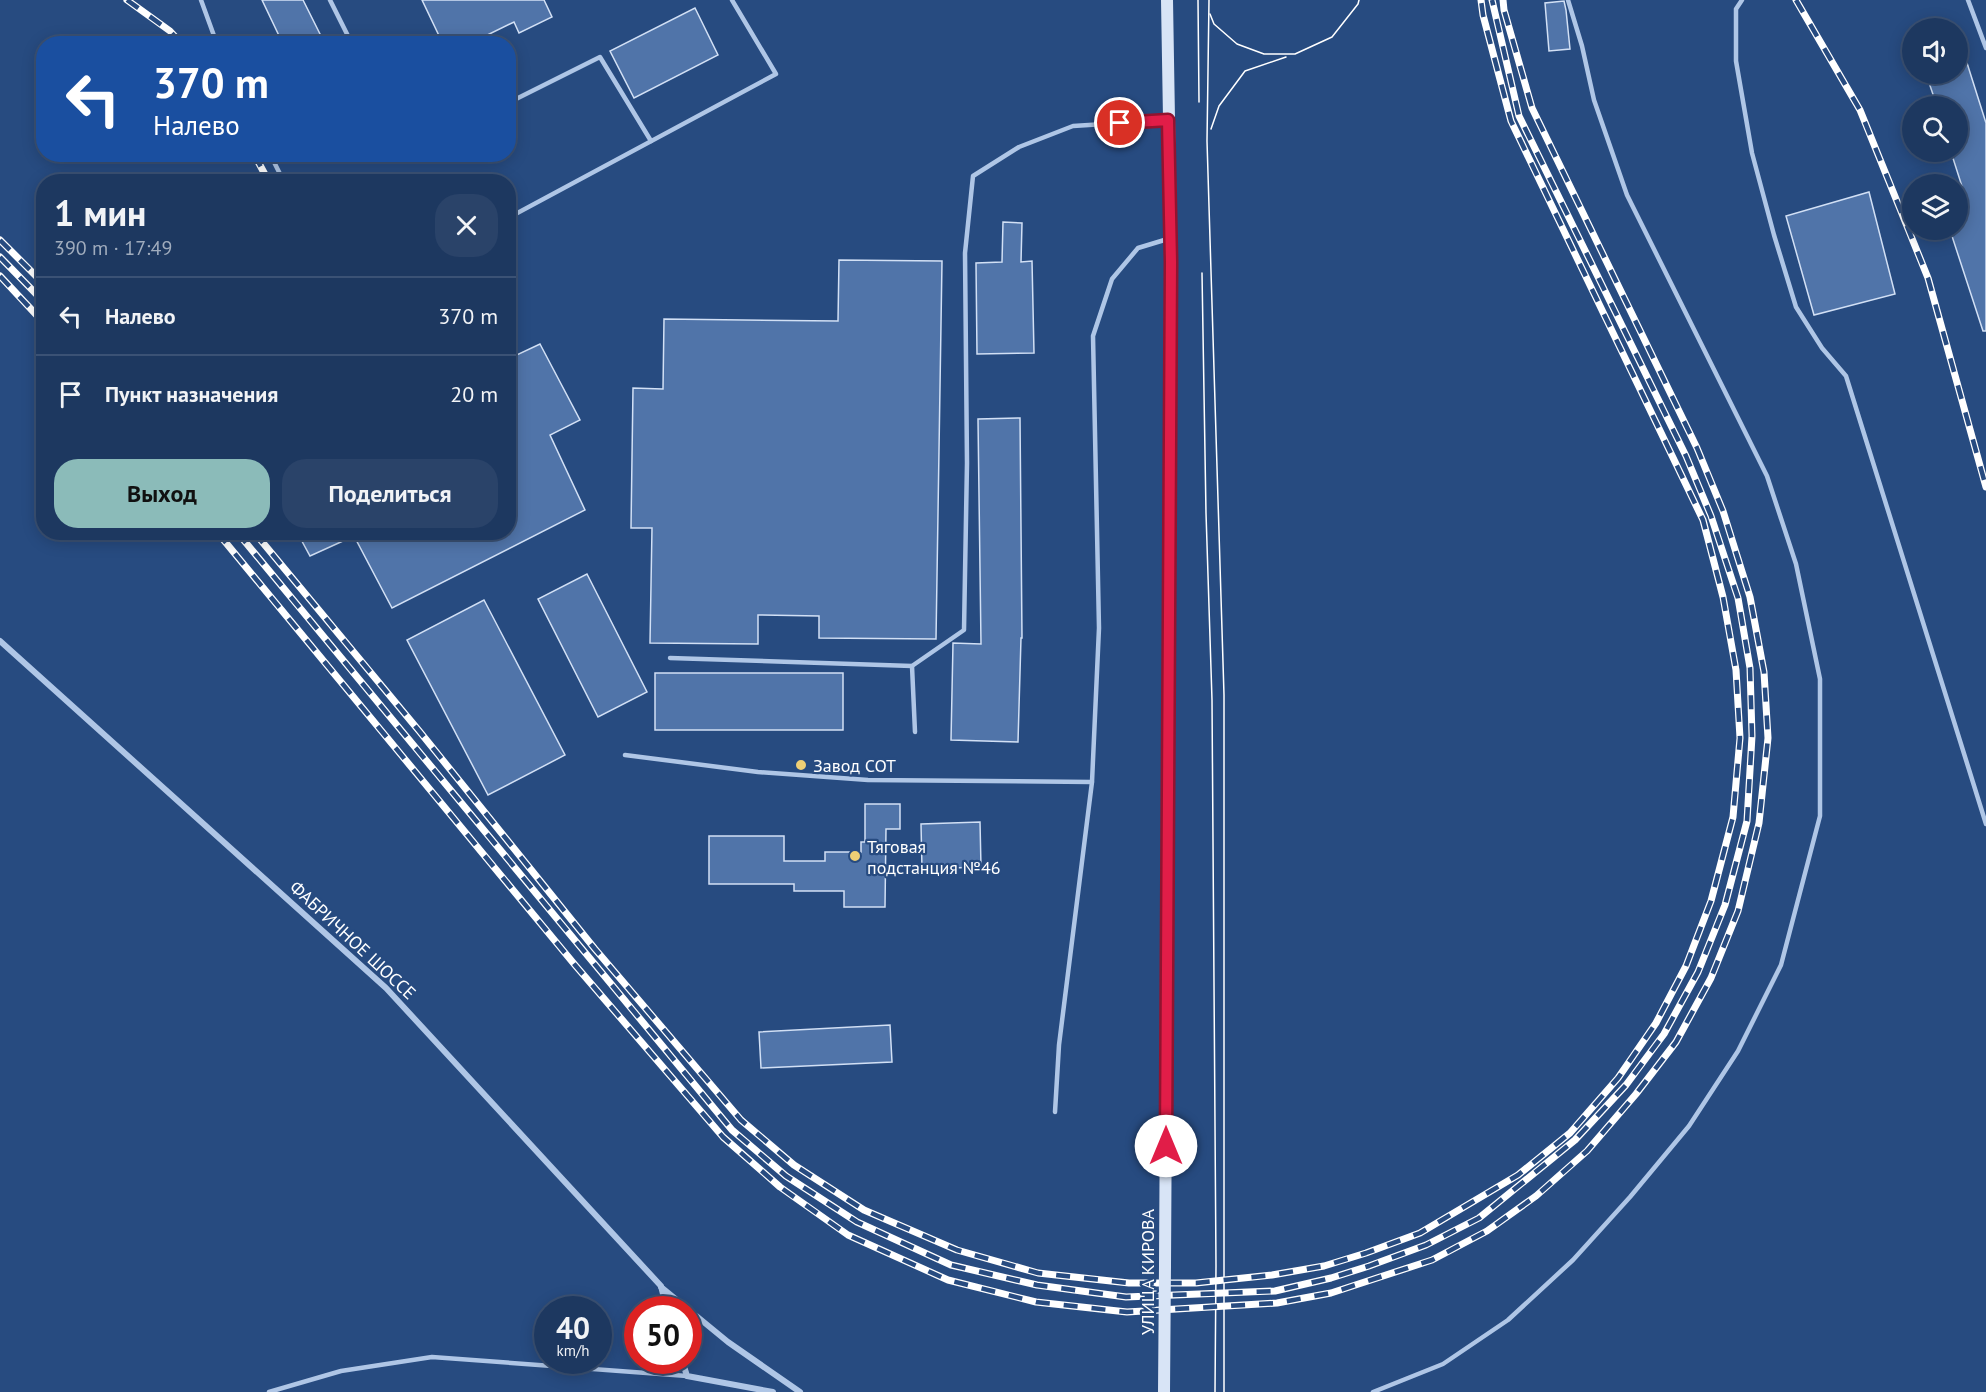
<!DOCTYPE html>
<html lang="ru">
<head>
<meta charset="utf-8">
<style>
	body { margin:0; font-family:"PT Sans",sans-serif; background:#2a4369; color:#f1f3f6; height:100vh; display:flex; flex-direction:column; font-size:22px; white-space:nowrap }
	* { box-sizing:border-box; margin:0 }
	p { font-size:20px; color:#a0acbd }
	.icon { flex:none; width:33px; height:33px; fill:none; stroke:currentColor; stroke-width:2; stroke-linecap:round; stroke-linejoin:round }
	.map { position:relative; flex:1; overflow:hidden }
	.sheet { position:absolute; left:36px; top:174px; width:480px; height:366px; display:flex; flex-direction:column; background:#1d3860; border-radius:24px; box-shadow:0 3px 15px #0003,0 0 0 2px #3b5275 }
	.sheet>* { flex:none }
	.hud { position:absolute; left:36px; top:36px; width:480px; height:126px; border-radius:24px; box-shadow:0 3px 15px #0003,0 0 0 2px #3b5275; background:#1a4fa0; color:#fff; overflow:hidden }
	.buttons { position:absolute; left:1902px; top:18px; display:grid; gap:12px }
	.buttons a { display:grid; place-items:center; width:66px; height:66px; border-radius:50%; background:#1d3860; box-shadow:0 3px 15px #0003,0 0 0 2px #3b5275; font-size:30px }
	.speed { position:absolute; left:534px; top:1296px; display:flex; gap:12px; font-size:30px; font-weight:700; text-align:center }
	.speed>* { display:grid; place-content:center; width:78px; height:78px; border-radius:50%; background:#1d3860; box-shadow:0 3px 15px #0003,0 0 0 2px #3b5275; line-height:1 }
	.speed small { font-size:15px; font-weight:400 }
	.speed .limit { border:9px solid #d22; background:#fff; color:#111 }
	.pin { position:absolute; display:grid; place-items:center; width:51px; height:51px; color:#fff; margin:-26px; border:3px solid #fff; border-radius:50%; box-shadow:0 2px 6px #0007 }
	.me { position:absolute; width:66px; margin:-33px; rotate:0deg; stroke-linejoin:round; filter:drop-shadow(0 0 4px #0008) }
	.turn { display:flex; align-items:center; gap:21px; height:126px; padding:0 18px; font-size:27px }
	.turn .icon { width:78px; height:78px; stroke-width:2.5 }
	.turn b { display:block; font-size:42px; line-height:51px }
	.round { display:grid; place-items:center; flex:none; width:63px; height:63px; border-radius:24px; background:#2a4369 }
	.overview { display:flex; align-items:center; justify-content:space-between; height:102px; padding:0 18px }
	h1 { font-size:36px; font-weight:600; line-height:45px }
	.cta { display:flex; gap:12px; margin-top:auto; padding:12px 18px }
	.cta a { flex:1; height:69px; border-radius:24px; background:#8bbbb9; color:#111; font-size:24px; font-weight:600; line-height:69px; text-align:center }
	.cta a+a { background:#2a4369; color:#f1f3f6 }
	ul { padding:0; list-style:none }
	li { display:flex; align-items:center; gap:18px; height:78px; padding:0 18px; border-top:2px solid #3b5275 }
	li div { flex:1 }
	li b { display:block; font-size:22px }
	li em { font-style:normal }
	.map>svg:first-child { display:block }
</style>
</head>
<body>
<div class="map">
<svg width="1986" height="1392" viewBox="0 0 1986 1392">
	<rect width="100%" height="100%" fill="#274b80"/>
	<g fill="#5074a9" stroke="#d2e0f5" stroke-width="1.5">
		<polygon points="262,0 303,0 325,44 283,44"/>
		<polygon points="422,0 544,0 552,17 519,33 514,22 469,44 443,44"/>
		<polygon points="1564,1 1566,10 1570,49 1549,51 1545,3"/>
		<polygon points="695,8 718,55 634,98 610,51"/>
		<polygon points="1961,44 1986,123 1986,331 1983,331 1950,230 1958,230 1958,206 1967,202 1951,152 1958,152 1958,106 1937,106 1926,74 1958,74 1958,45"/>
		<polygon points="1869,192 1895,294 1814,315 1786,216"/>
		<polygon points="1003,222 1022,223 1021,262 1032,261 1034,353 977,354 976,263 1002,262"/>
		<polygon points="839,260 942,261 936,639 819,638 819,616 758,615 758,644 650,643 652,528 631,528 633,388 663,389 664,319 838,321"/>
		<polygon points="540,344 580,420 550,435 585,510 392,608 354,536 310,556 297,532 508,532 508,359"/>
		<polygon points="1020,418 1022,638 1021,638 1018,742 951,740 953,643 981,644 978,419"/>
		<polygon points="587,574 647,692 598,717 538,599"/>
		<polygon points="484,600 565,755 488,795 407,640"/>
		<rect x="655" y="673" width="188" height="57"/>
		<polygon points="865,804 900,804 900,829 886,829 885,907 844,907 844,891 794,891 794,884 709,884 709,836 784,836 784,861 825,861 825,852 861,852 861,842 865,842"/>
		<polygon points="980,822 981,867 922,869 921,824"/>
		<polygon points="890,1025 892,1062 761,1068 759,1032"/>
	</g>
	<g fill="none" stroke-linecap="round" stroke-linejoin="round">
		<g stroke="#afc6e6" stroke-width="4.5">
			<polyline points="201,0 217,44"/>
			<polyline points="330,0 352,44"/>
			<polyline points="1742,0 1736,9 1736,61 1752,153 1774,235 1796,307 1822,348 1846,376 1986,824"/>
			<polyline points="1968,0 1986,48"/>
			<polyline points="508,103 600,57 651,141"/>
			<polyline points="270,154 284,182"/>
			<polyline points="508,218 776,74 732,0"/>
			<polyline points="670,658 912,666 964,630 967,463 965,253 973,176 1019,147 1073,126 1168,120"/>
			<polyline points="912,666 915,732"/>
			<polyline points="625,755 758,772 868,780 1092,782"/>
			<polyline points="1055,1112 1059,1045 1092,782 1099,628 1093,336 1112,279 1138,248 1171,238"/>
			<polyline points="269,1392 341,1371 432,1357 687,1376"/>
			<polyline points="1373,1392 1443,1364 1508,1320 1573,1260 1630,1197 1689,1126 1738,1051 1781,965 1820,816 1820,679 1796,564 1767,476 1627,195 1594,100 1582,46 1568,0"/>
		</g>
		<g stroke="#afc6e6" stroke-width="6">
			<polyline points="0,641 386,988 661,1286 667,1310"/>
			<polyline points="661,1287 728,1342 800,1392"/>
			<polyline points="682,1360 687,1376 773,1392"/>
		</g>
		<polyline stroke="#d8e4f6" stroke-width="12" points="1165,1266 1171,238 1167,0"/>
		<g stroke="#fff" stroke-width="1.5">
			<polyline points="1198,0 1199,102"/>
			<polyline points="1209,0 1207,141 1224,695 1224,1392"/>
			<polyline points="1210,14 1214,24 1237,44 1264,54 1295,54 1332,37 1358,4 1359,0"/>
			<polyline points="1211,129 1219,106 1245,71 1286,57"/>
			<polyline points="1202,273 1206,513 1212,700 1216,1266 1215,1392"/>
		</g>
		<g stroke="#fff" stroke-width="7">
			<g id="rail">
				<polyline points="127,0 170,31 182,44"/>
				<polyline points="1796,0 1860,110 1928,278 1986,487"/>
				<polyline points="254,154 269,182"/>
				<polyline points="0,240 44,284"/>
				<polyline points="0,257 44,302"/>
				<polyline points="0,276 44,323"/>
				<polyline points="217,532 575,965 723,1137 780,1187 848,1235 948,1280 1036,1302 1127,1312 1277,1303 1331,1293 1432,1260 1487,1231 1536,1196 1587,1151 1636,1094 1676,1042 1711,978 1738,911 1759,823 1768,738 1764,672 1750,597 1723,511 1697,448 1532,108 1504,10 1503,0"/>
				<polyline points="237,532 732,1130 786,1176 857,1222 951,1265 1037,1285 1126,1297 1275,1291 1331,1278 1369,1266 1426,1245 1479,1218 1575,1140 1626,1085 1664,1034 1698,972 1725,905 1747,821 1752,736 1750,668 1738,598 1711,516 1686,456 1519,116 1492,0"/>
				<polyline points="254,532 420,732 595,949 741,1120 794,1165 864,1210 957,1250 1038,1273 1129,1283 1196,1283 1272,1275 1324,1266 1366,1253 1420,1233 1518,1175 1570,1133 1618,1078 1656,1023 1686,966 1711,901 1733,817 1740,738 1736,670 1723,597 1703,520 1511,121 1483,15 1481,0"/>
			</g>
		</g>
		<use href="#rail" stroke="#274b80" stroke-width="4.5" stroke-dasharray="14" stroke-linecap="butt"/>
		<polyline stroke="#d8e4f6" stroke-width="12" points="1164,1392 1165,1266"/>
	</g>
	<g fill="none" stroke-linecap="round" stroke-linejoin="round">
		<g stroke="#92132f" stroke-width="15">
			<polyline id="route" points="1120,123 1168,120 1171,262 1166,1146"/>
		</g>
		<use href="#route" stroke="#e11d48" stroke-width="10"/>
	</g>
	<g fill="#eecf75" stroke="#274b80" stroke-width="2">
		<circle cx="801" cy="765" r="6"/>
		<circle cx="855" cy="856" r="6"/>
	</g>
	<g text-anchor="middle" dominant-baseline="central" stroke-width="4.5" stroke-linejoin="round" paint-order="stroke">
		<g font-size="18" fill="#fff" stroke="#274b80" text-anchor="start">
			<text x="813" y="765">Завод СОТ</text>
			<text x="867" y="846">Тяговая<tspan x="867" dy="21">подстанция №46</tspan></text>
		</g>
		<g font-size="18" fill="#fff" stroke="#274b80">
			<text transform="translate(353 940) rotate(43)">ФАБРИЧНОЕ ШОССЕ</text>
			<text transform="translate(1147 1272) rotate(-90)">УЛИЦА КИРОВА</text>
		</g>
	</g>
</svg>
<div class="buttons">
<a><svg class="icon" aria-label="sound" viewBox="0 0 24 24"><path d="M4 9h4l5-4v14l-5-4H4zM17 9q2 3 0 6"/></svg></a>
<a><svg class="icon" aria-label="search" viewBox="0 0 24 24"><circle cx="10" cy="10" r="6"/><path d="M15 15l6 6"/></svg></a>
<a><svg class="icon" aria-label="layers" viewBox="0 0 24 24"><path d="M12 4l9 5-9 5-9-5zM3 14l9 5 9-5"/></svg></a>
</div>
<div class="speed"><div>40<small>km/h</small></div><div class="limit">50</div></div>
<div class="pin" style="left:1120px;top:123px;background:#d93025"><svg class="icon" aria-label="arrive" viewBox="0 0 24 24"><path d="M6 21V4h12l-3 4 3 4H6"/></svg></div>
<svg class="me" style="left:1166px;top:1146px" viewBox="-20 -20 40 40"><circle r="19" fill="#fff"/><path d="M0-13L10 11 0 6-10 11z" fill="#e11d48"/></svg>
<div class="hud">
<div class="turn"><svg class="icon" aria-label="left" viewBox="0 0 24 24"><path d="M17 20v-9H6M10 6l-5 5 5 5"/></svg><div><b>370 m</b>Налево</div></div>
</div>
<section class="sheet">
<div class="overview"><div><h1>1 мин</h1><p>390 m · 17:49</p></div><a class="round"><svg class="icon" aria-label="close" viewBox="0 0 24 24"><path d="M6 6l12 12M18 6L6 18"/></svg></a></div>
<ul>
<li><svg class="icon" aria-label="left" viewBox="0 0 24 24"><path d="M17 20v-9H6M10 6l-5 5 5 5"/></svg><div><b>Налево</b></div><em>370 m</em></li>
<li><svg class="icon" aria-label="arrive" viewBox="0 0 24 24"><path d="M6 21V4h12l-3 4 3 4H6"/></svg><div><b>Пункт назначения</b></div><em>20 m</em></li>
</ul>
<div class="cta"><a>Выход</a><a>Поделиться</a></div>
</section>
</div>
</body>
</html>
